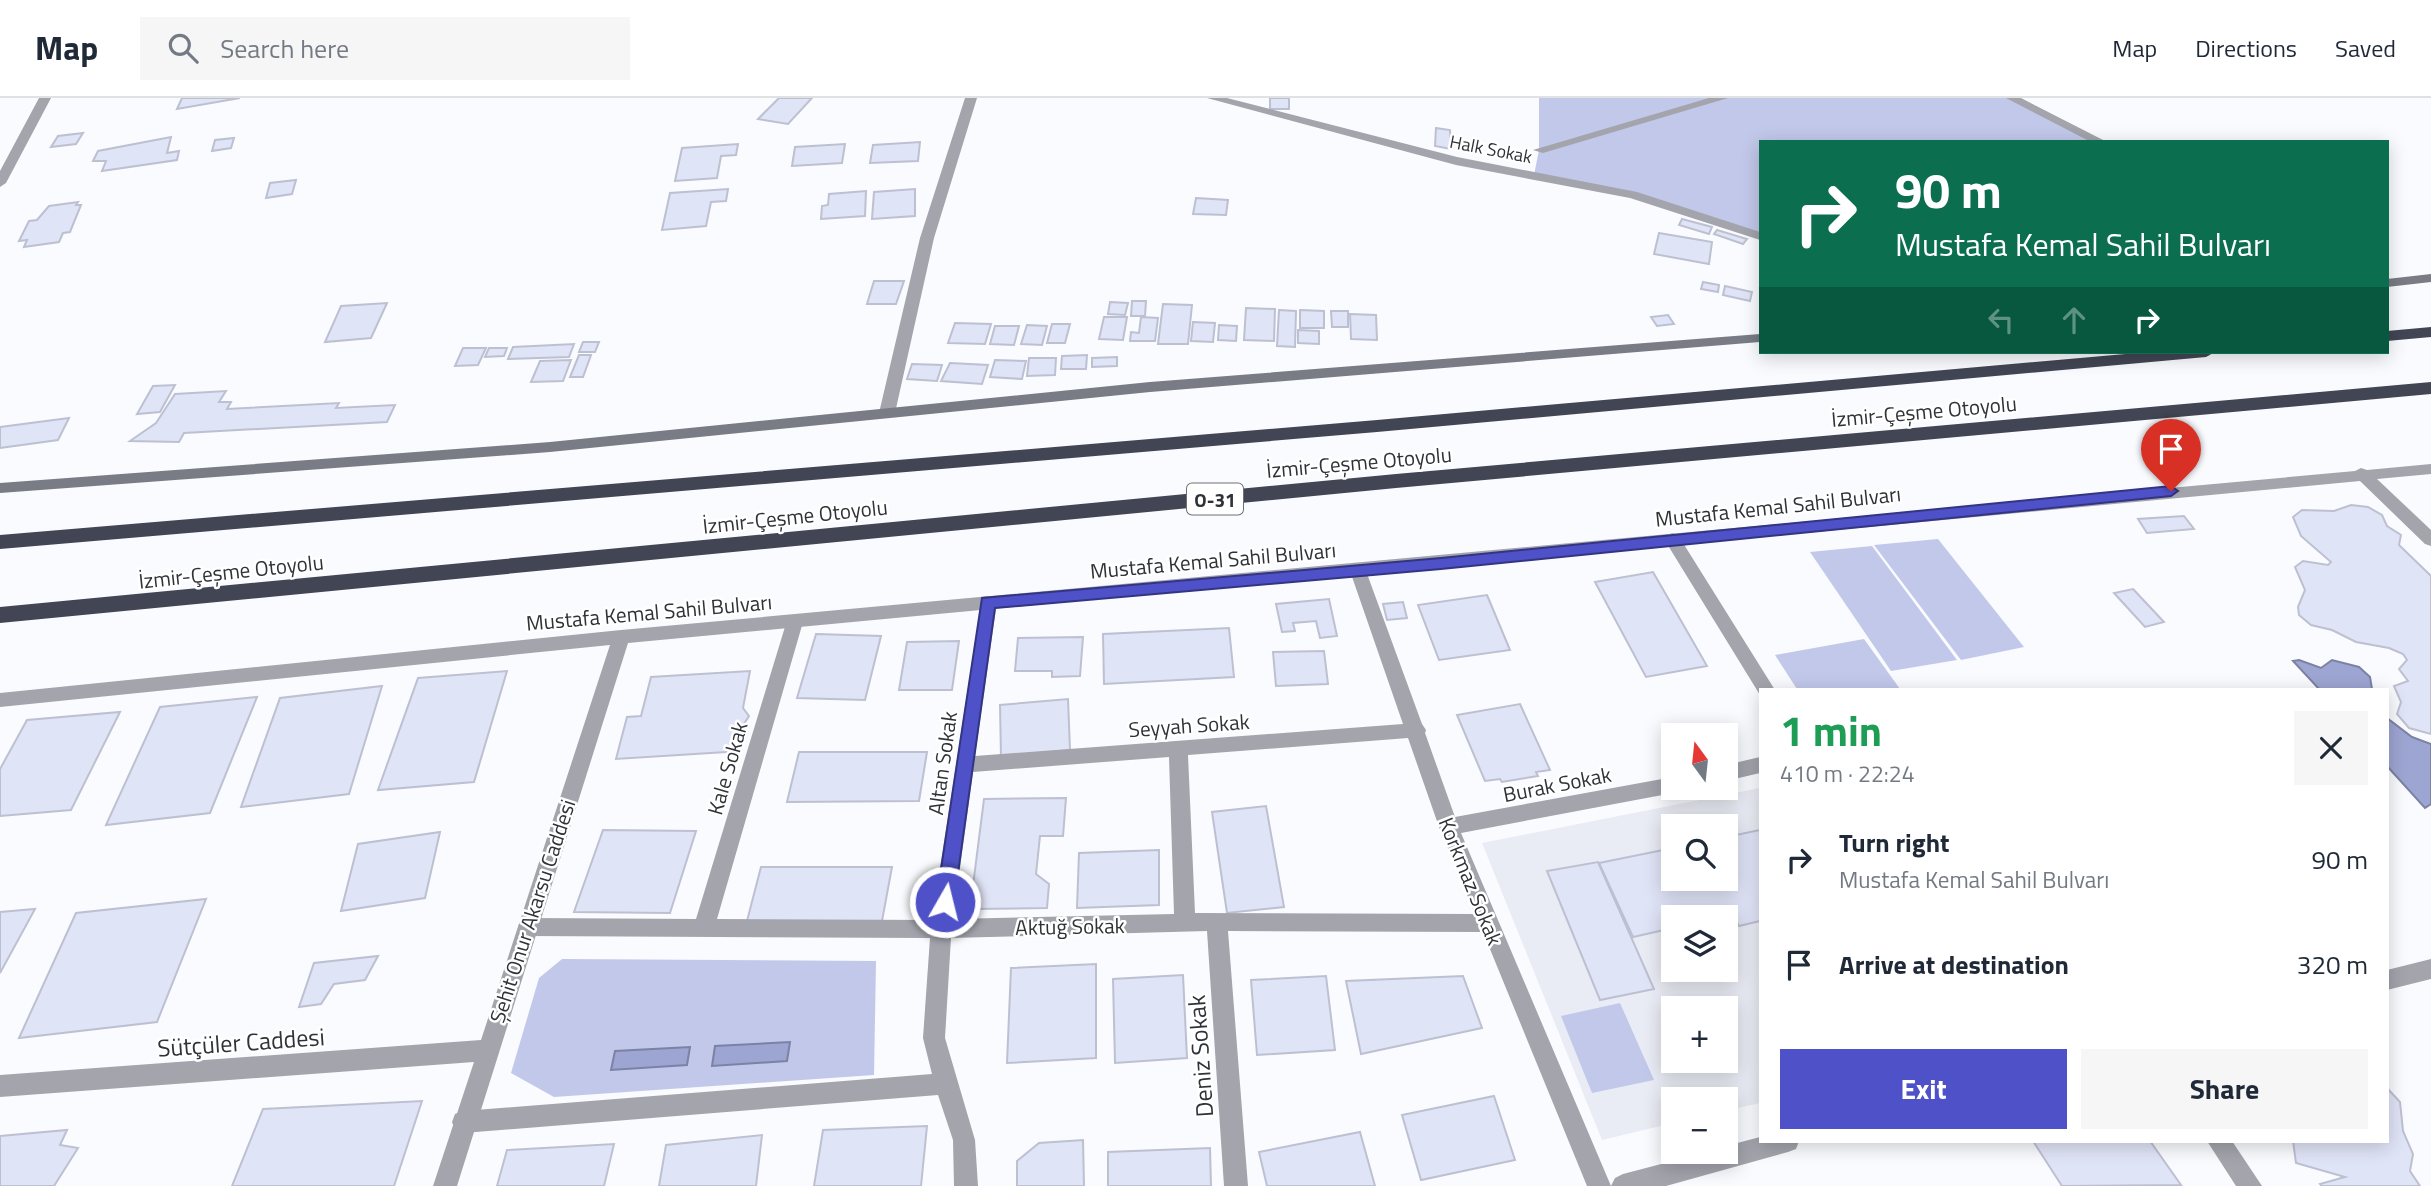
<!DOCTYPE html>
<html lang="en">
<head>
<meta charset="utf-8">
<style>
	body { margin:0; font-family:"Titillium Web",sans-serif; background:#f6f6f7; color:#1f2937; height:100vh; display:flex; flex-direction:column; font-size:26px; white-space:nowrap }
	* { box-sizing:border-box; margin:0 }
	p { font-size:23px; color:#747a83 }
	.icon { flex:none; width:38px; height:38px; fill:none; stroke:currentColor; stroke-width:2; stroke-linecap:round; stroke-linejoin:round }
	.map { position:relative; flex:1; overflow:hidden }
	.sheet { position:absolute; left:1759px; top:590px; width:630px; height:455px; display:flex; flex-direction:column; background:#fff; border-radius:0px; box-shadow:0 4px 18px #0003 }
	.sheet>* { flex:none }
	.hud { position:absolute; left:1759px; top:42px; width:630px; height:214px; border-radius:0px; box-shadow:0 4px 18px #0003; background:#0b6e4f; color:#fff; overflow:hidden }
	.needle { width:46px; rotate:345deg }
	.fabs { position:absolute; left:1661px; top:625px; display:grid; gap:14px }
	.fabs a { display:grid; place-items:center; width:77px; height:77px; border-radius:0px; background:#fff; box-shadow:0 4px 18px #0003; font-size:35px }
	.pin { position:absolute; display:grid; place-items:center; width:60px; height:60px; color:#fff; margin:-72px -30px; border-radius:50% 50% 50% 0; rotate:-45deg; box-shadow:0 0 7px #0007 }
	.pin .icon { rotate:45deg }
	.me { position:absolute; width:77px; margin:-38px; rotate:8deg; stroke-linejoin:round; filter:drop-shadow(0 0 5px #0008) }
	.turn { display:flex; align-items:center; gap:24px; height:147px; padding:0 21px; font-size:32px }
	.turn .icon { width:91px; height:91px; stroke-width:2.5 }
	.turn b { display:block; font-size:49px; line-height:60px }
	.lanes { display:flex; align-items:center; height:66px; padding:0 21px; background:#0003; justify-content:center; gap:35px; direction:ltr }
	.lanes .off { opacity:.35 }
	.round { display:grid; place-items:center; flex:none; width:74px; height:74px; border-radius:0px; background:#f6f6f7 }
	.summary { display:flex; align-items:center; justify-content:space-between; height:119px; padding:0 21px }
	h1 { font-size:42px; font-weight:700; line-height:52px; color:#1e9e55 }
	.action { display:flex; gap:14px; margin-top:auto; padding:14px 21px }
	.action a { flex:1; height:80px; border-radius:0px; background:#4f51c8; color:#fff; font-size:28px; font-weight:700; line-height:80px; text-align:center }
	.action a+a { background:#f6f6f7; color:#1f2937 }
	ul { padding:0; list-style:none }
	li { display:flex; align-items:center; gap:21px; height:105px; padding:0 21px }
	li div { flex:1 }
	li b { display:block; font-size:26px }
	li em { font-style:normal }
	header { display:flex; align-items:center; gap:42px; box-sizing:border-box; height:98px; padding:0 35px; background:#fff; border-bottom:2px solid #e0e1e3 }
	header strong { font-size:33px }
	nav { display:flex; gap:38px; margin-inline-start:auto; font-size:24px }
	.search { width:490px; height:63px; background:#f6f6f7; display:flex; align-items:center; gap:18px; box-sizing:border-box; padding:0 24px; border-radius:0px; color:#747a83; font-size:26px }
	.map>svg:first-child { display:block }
</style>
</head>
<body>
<header>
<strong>Map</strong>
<div class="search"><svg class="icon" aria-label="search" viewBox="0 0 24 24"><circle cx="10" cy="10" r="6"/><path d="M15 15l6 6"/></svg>Search here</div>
<nav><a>Map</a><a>Directions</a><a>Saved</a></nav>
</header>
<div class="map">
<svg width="2431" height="1088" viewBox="0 0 2431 1088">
	<rect width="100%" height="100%" fill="#fafbfe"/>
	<path fill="#eaecf5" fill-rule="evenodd" d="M1760,690V1005L1726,1013V1001H1673V1025L1602,1042L1482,745ZM1673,728H1726V780H1673ZM1673,819H1726V872H1673ZM1673,910H1726V962H1673Z"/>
	<g fill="#c2c8ea">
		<polygon points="1539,0 2012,0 2101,44 1760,44 1760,139 1633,97 1534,77 1539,52"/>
		<polygon points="1938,441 2024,549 1961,562 1874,447"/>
		<polygon points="1872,448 1957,562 1891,573 1810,454"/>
		<polygon points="1864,541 1900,591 1797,591 1775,557"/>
		<polygon points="562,861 876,863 874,977 554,999 511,975 539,880"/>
		<polygon points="1620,905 1654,982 1592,995 1561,918"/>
	</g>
	<g fill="#9da5d2" stroke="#7c82a4" stroke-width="2">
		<polygon points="2299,562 2321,570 2332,562 2359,569 2370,579 2372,591 2319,591 2293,563"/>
		<polygon points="2387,620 2412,639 2431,646 2431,706 2425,710 2387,668"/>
		<polygon points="790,944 787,963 712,968 715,948"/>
		<polygon points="690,949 687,967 611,972 615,953"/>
	</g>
	<g fill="#e0e4f7" stroke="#bdc0d1" stroke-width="2">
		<polygon points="182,0 240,0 177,11"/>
		<polygon points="779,0 812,0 788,26 758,21"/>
		<rect x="1270" y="0" width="19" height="11"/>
		<polygon points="1436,30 1450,32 1451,51 1435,48"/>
		<polygon points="83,35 76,46 51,49 58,38"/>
		<polygon points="171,39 167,55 179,53 177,62 102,73 106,63 93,63 98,53"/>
		<polygon points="234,40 231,50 212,53 215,42"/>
		<polygon points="920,44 918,63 870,65 873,47"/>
		<polygon points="738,46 736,57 721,58 717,80 675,83 682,50"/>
		<polygon points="845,46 842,65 792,68 795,49"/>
		<polygon points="296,82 292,96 266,100 270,85"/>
		<polygon points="728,91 726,103 711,104 706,128 662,132 670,95"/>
		<polygon points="915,91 915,118 872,121 874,94"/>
		<polygon points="866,93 865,118 821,121 822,108 828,107 829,96"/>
		<polygon points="1196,100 1228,102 1226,117 1193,116"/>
		<polygon points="78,104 76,107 81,107 70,134 63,135 59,144 24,149 27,142 19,143 29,123 37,122 49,108"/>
		<polygon points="1682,121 1712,129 1709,136 1679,127"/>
		<polygon points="1717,132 1747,141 1743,146 1714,136"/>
		<polygon points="1659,135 1712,144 1709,166 1654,156"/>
		<polygon points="874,183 904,183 896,206 867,206"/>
		<polygon points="1703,184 1719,187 1718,194 1701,191"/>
		<polygon points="1725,188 1752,194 1750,203 1723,197"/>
		<polygon points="1132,203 1146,203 1145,218 1131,218"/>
		<polygon points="1110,204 1128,205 1125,217 1108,216"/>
		<polygon points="387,205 371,240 325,244 341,208"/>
		<polygon points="1163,206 1192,207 1188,246 1158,246"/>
		<polygon points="1246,210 1275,211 1274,243 1244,242"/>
		<polygon points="1279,212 1296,213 1295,249 1277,248"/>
		<polygon points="1300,212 1324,213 1324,230 1300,230"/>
		<polygon points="1331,213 1348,213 1348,229 1332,229"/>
		<polygon points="1350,216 1376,217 1377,242 1351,241"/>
		<polygon points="1668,217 1674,226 1657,228 1651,219"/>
		<polygon points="1104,219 1127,219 1123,242 1099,241"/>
		<polygon points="1141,219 1158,220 1155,243 1130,243 1131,234 1139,235"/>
		<polygon points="1193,224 1215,225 1213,244 1191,243"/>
		<polygon points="955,225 991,226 985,246 948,245"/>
		<polygon points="1052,226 1070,226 1065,245 1047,245"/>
		<polygon points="1027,227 1047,228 1042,247 1021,246"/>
		<polygon points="1219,227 1237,228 1236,243 1218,242"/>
		<polygon points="995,228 1019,228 1014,247 990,246"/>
		<polygon points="1298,232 1319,233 1319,246 1298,245"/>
		<polygon points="583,244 599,244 595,254 579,254"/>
		<polygon points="574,246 569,259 508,261 513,249"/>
		<polygon points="463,250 486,250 478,267 455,268"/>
		<polygon points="489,250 507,250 504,258 485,259"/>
		<polygon points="579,257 591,257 583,279 570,279"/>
		<polygon points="1087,257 1086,271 1061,271 1062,258"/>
		<polygon points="1117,259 1117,268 1092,269 1092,260"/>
		<polygon points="1029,260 1056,260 1055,277 1027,278"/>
		<polygon points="571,262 563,283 531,284 540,263"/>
		<polygon points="995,262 1026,263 1022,281 990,279"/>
		<polygon points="950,265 988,267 982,286 941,283"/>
		<polygon points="912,266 942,267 937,283 907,281"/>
		<polygon points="175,287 160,314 137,316 153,288"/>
		<polygon points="226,293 219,304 231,304 227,311 339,305 336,310 395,307 387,324 184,335 179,344 130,343 156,325 175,296"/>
		<polygon points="69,320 58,342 0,350 0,329"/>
		<polygon points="2351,407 2368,409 2382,417 2387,428 2401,437 2399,447 2431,478 2431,636 2409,630 2397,616 2401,604 2394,588 2408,583 2399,571 2407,562 2403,556 2389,550 2356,544 2332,532 2311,527 2299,517 2298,509 2305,492 2295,469 2303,463 2328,467 2331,464 2301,438 2293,419 2302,412 2334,413"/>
		<polygon points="2184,418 2194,431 2147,435 2138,421"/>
		<polygon points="1653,474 1707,568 1646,579 1595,484"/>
		<polygon points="2133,491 2164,524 2145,529 2114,495"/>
		<polygon points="1487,497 1510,552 1439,562 1418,507"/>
		<polygon points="1329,501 1337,538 1320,540 1316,523 1293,525 1295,533 1282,534 1276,506"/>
		<polygon points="1403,504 1407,520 1387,522 1383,506"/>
		<polygon points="1229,530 1234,579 1104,586 1103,536"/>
		<polygon points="816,536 881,538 865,602 797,600"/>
		<polygon points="1083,539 1080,578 1052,579 1052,573 1015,573 1018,540"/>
		<polygon points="959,543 952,592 899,592 907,544"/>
		<polygon points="1324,553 1328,586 1276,588 1273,554"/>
		<polygon points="507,573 474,684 378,692 418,580"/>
		<polygon points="750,573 743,610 749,618 726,654 616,661 627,619 641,618 651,579"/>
		<polygon points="382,588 349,696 241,709 280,600"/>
		<polygon points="257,599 210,715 106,727 160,609"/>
		<polygon points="1068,601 1070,652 1001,659 1000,607"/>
		<polygon points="1520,606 1550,672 1536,674 1538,678 1502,684 1500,681 1485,683 1457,617"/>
		<polygon points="120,614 71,712 0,718 0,671 27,622"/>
		<polygon points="799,654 927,654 919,703 787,704"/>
		<polygon points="1066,700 1063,738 1040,738 1036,776 1049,786 1047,810 970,811 984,701"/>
		<polygon points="1266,708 1284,809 1227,815 1212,714"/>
		<polygon points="603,732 696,733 670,815 574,814"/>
		<polygon points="1760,732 1760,823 1739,828 1733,817 1673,819 1673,830 1633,839 1599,765 1673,750 1673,780 1726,780 1726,739"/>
		<polygon points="440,734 425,800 341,813 358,746"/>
		<polygon points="1159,752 1159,807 1077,810 1079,755"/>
		<polygon points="1598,764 1654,891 1600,902 1547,773"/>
		<polygon points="761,769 892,769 882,823 747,823"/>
		<polygon points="206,801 157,924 19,940 76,815"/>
		<polygon points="35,811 0,875 0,814"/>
		<polygon points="378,858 365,882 334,886 321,906 299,909 314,865"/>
		<polygon points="1096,866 1096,960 1007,965 1011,870"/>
		<polygon points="1183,877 1187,960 1115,965 1113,881"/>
		<polygon points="1326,878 1335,952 1257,957 1251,882"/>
		<polygon points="1463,878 1482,930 1361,956 1346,883"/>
		<polygon points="2387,990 2400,1004 2403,1033 2413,1056 2410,1073 2420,1088 2322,1088 2320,1086 2345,1079 2296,1065 2293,1043 2387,1043"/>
		<polygon points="1494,998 1515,1062 1421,1082 1402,1017"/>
		<polygon points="422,1003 394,1088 232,1088 263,1011"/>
		<polygon points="927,1028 921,1088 814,1088 823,1032"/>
		<polygon points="67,1032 60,1047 78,1050 54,1088 0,1088 0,1038"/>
		<polygon points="1360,1034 1375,1088 1267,1088 1259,1054"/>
		<polygon points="762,1037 756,1088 659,1088 666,1047"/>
		<polygon points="1083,1042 1084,1088 1017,1088 1017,1063 1039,1045"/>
		<polygon points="2033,1043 2150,1043 2181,1087 2062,1088"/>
		<polygon points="614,1046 604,1088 497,1088 507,1052"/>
		<polygon points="1210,1050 1211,1088 1108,1088 1108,1054"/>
	</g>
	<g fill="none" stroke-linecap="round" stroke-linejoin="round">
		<g fill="#a3a4ac" fill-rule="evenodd">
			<polygon points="39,0 51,0 6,85 0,89 0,73"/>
			<polygon points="965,0 977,0 934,140 895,315 887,320 879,315 920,140"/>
			<polygon points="1207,0 1227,0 1457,59 1637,94 1760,134 1760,142 1630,100 1456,67"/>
			<polygon points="1709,0 1728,0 1543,55 1533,52"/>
			<polygon points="2006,0 2021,0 2107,44 2091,44"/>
			<polygon points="1672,435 1678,437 1775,592 1760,592 1760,597 1664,441"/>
			<path d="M1358,467L1366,473L1422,626L1426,632L1425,635L1455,719L1673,679V690H1681L1673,695L1461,735L1611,1088H1587L1483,834L1228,833L1248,1088H1224L1207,833L951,840L945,940L975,1042L978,1088H954L953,1042L938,997L463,1035L455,1032L452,1024L455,1016L463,1013L932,976L923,940L930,840L528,838L521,836L518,829L521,822L528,820L696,821L788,519L794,517L803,524L717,821L932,822L982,499L988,498L997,504L975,658L1403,626L1350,473ZM1408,640L1439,729L1475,816L1195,815L1188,657ZM1169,659L1174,816L953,821L973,674Z"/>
			<polygon points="1760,659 1760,675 1726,683 1726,667"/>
			<polygon points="2431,861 2431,881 2387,892 2387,872"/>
			<polygon points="1760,1039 1760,1043 1799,1043 1796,1051 1788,1054 1666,1088 1611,1088 1615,1080 1623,1076 1707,1054 1726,1054 1726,1048"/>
			<polygon points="2207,1043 2232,1043 2262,1088 2236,1088"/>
		</g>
		<polygon fill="#a3a4ac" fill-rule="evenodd" points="2431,366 2431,376 2377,381 2431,432 2431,448 2425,446 2360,383 628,545 457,1088 433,1088 474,964 0,999 0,977 481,942 610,547 0,609 0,595 621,532 2355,373 2361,370 2367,372"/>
		<g fill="#797b85" fill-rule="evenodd">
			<polygon points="2431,176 2431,184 2387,189 2387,181"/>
			<polygon points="1760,236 1760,244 1150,294 550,354 0,395 0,385 550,344 1150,284"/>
		</g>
		<g fill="#424553" fill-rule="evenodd">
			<polygon points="2431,229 2431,239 2387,243 2387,233"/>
			<polygon points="2148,254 2215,254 2206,259 1377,334 0,451 0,437 1377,322"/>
			<polygon points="2431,284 2431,296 1396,390 0,525 0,509 1396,376"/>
		</g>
	</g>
	<polygon fill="#4f51c8" stroke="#333582" stroke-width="2" points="2171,388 2178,393 2171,398 1441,471 995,510 954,804 952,810 945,812 938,810 936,804 982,500 1441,460"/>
	<g text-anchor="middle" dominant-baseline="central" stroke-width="5" stroke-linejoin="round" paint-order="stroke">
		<g font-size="18" fill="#303238" stroke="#fff">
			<text transform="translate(1491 51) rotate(11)">Halk Sokak</text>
		</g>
		<rect fill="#fff" stroke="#6e7074" stroke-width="2" x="1187" y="385.5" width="56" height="31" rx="5"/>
		<g font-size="19" font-weight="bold" fill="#303238">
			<text x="1215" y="401">O-31</text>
		</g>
		<g font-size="21" fill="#303238" stroke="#fff">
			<text transform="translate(1924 313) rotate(-5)">İzmir-Çeşme Otoyolu</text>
			<text transform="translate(1359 364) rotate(-5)">İzmir-Çeşme Otoyolu</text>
			<text transform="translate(1778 408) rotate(-6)">Mustafa Kemal Sahil Bulvarı</text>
			<text transform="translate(795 418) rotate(-6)">İzmir-Çeşme Otoyolu</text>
			<text transform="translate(1213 462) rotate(-5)">Mustafa Kemal Sahil Bulvarı</text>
			<text transform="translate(231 473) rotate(-6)">İzmir-Çeşme Otoyolu</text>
			<text transform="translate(649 514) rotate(-5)">Mustafa Kemal Sahil Bulvarı</text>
			<text transform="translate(1189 627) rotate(-4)">Seyyah Sokak</text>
			<text transform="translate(942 665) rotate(-82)">Altan Sokak</text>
			<text transform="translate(727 670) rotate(-74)">Kale Sokak</text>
			<text transform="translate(1557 686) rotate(-11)">Burak Sokak</text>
			<text transform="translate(1471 783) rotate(68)">Korkmaz Sokak</text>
			<text transform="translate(532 813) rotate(-72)">Şehit Onur Akarsu Caddesi</text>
			<text transform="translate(1070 828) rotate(-1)">Aktuğ Sokak</text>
		</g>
		<g font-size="24" fill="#303238" stroke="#fff">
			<text transform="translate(241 944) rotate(-4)">Sütçüler Caddesi</text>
			<text transform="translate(1200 958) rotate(-94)">Deniz Sokak</text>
		</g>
	</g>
</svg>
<div class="fabs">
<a><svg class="needle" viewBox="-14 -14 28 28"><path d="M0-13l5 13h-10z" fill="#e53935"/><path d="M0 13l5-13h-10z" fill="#747a83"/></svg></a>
<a><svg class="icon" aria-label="search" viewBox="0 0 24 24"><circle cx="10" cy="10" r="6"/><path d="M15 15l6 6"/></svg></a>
<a><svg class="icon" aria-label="layers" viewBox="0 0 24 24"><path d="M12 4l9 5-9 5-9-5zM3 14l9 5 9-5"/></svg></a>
<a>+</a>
<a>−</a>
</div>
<div class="pin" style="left:2171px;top:393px;background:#d93025"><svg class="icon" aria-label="arrive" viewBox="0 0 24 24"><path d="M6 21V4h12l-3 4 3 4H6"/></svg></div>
<svg class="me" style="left:945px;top:804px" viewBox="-20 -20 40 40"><circle r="17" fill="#4f51c8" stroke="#fff" stroke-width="3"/><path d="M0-11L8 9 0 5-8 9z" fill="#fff"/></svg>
<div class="hud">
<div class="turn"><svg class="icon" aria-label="right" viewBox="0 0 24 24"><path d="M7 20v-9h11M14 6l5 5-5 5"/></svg><div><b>90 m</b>Mustafa Kemal Sahil Bulvarı</div></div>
<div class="lanes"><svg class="icon off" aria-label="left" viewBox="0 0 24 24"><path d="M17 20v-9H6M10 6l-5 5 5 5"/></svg><svg class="icon off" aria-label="ahead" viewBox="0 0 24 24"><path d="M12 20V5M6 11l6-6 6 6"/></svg><svg class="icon" aria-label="right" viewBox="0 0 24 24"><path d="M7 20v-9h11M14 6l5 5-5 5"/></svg></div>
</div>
<section class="sheet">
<div class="summary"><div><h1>1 min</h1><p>410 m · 22:24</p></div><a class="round"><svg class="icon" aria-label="close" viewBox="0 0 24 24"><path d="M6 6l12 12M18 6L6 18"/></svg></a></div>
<ul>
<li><svg class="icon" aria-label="right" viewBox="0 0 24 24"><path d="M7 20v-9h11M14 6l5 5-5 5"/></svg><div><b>Turn right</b><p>Mustafa Kemal Sahil Bulvarı</p></div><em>90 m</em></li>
<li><svg class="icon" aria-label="arrive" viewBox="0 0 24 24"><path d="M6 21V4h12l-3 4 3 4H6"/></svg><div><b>Arrive at destination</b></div><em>320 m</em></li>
</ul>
<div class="action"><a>Exit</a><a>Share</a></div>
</section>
</div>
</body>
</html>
